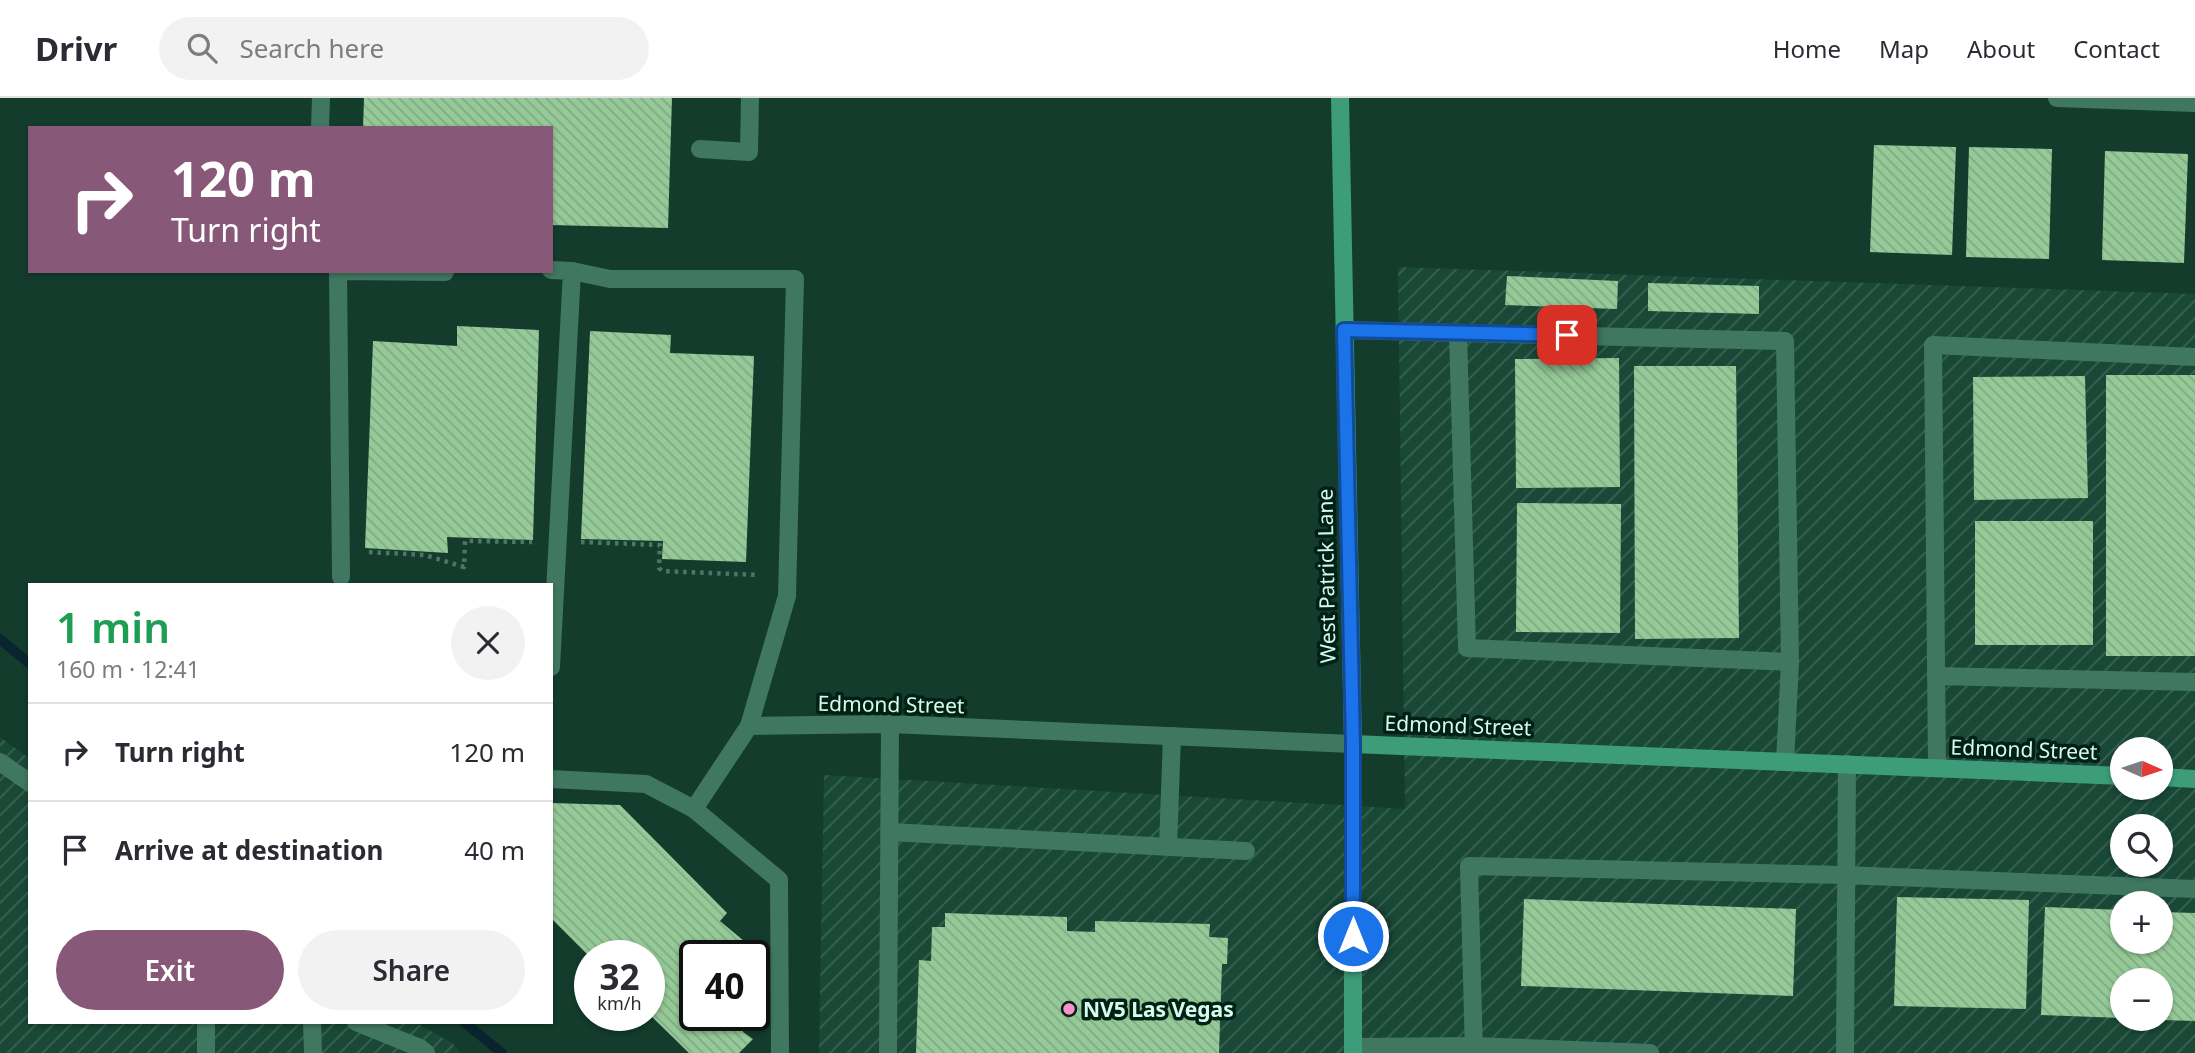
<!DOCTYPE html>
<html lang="en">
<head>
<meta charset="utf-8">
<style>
	body { margin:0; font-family:"Noto Sans",sans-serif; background:#f2f2f3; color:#2b2b33; height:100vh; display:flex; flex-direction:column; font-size:26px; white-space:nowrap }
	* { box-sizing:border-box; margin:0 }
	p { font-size:23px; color:#7c7c81 }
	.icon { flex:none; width:38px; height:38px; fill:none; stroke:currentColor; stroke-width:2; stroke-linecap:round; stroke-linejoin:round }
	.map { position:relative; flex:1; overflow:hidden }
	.side { position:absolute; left:28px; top:485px; width:525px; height:441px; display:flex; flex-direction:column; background:#fff; border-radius:0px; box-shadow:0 2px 5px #0004 }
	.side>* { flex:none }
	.banner { position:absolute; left:28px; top:28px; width:525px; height:147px; border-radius:0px; box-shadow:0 2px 5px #0004; background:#875877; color:#fff; overflow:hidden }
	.needle { width:46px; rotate:93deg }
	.buttons { position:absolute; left:2110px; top:639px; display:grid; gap:14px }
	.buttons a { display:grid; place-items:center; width:63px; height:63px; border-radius:50%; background:#fff; box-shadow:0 2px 5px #0004; font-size:35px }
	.speed { position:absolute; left:574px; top:842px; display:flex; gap:14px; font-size:35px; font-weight:700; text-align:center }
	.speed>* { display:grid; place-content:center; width:91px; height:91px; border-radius:50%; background:#fff; box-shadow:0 2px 5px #0004; line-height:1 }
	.speed small { font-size:18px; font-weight:400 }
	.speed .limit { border:4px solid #111; border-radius:10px; background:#fff; color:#111 }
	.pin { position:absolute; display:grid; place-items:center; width:60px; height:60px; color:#fff; margin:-30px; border-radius:14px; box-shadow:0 4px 10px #0006 }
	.me { position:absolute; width:77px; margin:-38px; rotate:0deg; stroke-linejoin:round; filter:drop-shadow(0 0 5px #0008) }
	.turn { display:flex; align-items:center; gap:24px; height:147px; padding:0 28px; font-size:32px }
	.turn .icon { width:91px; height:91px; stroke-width:2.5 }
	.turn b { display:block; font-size:49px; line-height:60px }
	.round { display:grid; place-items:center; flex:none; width:74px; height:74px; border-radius:37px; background:#f2f2f3 }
	.overview { display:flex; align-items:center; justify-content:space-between; height:119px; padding:0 28px }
	h1 { font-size:42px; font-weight:600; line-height:52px; color:#1e9e55 }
	.cta { display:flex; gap:14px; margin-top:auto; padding:14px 28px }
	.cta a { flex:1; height:80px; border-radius:42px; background:#875877; color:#fff; font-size:28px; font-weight:600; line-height:80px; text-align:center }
	.cta a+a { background:#f2f2f3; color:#2b2b33 }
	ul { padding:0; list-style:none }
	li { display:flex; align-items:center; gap:21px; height:98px; padding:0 28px; border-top:2px solid #e1e1e2 }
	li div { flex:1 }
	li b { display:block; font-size:26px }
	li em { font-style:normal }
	header { display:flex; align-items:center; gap:42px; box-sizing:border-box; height:98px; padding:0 35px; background:#fff; border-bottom:2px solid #e1e1e2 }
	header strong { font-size:33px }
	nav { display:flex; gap:38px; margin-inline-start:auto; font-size:24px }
	.search { width:490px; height:63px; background:#f2f2f3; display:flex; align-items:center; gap:18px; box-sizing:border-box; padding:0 24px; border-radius:38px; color:#7c7c81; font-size:26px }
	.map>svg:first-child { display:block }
</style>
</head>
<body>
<header>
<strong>Drivr</strong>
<div class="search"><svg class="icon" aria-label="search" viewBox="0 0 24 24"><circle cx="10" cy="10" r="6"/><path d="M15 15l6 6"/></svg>Search here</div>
<nav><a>Home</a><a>Map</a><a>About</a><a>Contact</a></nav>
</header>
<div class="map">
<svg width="2195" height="955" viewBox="0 0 2195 955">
	<defs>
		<pattern id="industrial-furrows" width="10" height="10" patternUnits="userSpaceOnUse" patternTransform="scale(1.75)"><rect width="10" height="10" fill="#194837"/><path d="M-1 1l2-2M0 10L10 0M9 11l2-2" fill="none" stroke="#3a6354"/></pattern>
		<pattern id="building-back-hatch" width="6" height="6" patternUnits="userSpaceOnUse" patternTransform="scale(1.75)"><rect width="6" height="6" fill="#95c997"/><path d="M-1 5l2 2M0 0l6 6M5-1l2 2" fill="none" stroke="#80aa83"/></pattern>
	</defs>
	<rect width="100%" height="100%" fill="#133c2d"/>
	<g fill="url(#industrial-furrows)" fill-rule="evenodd">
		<path d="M1398,169L2195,196V955H819L824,677L1405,711ZM2123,651H2161V690H2123ZM2123,728H2161V766H2123ZM2123,805H2161V844H2123ZM2123,882H2161V920H2123Z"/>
		<polygon points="0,639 30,661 30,924 415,924 452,945 461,955 0,955"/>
	</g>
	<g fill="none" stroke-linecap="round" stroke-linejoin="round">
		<g stroke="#09242e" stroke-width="10">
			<polyline points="0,541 30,566"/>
			<polyline points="464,924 502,955"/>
		</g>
	</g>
	<g fill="url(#building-back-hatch)">
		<polygon points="364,0 672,0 668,130 551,127 551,30 363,30"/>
		<polygon points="1874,47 1956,49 1952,157 1870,154"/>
		<polygon points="1969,49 2052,51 2049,161 1966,159"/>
		<polygon points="2105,53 2188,56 2184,165 2102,162"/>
		<polygon points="1507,178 1618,183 1617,211 1505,207"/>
		<polygon points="1648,185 1759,188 1759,216 1648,213"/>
		<polygon points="457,228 539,232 533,442 447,439 448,455 365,450 373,243 457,248"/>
		<polygon points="590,233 671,237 670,255 754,258 746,464 662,461 663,443 581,441"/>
		<polygon points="1619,260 1620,389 1516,390 1515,261"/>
		<polygon points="1634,268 1736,268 1739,540 1635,541"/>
		<rect x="2106" y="277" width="89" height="281"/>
		<polygon points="2085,278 2088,400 1974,402 1973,279"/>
		<polygon points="1517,405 1621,406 1620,535 1516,534"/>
		<rect x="1975" y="423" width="118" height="124"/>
		<polygon points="551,705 620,707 727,815 720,823 744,843 744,858 695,858 695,917 743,917 743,934 753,941 739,955 689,955 649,916 649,858 589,858 551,820"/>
		<polygon points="1897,799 2029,802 2026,911 1894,908"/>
		<polygon points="1524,801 1796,811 1793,898 1521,888"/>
		<polygon points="2045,809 2123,812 2123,844 2161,844 2161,814 2195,815 2195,923 2161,922 2161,882 2123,882 2123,920 2041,917"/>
		<polygon points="945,815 1067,819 1067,833 1095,834 1095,823 1210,826 1209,839 1228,840 1227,866 1222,866 1219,955 916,955 919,862 931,863 932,829 945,829"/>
	</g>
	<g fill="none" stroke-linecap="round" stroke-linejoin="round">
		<g stroke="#4e7666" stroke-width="4.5" stroke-dasharray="3.5 5" stroke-linecap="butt">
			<polyline points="581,444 660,447 659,470 662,473 758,477"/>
			<polyline points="369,454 425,457 464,469 465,443 532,444"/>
		</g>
		<g stroke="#407761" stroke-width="18">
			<polyline points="320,30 321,0"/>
			<polyline points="700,51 749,54 750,0"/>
			<polyline points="551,172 572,173 551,569"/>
			<polyline points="1344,232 1785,243 1790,564 1785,664"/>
			<polyline points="1458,235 1467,550 1790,564"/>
			<polyline points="341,479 338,173 445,174"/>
			<polyline points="1936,578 2195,584"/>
			<polyline points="0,664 30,685"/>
			<polyline points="1937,670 1933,247 2195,259"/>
			<polyline points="551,681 646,686 694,711 749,628 787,498 795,181 610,181 572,173"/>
			<polyline points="694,711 779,782 780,955"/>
			<polyline points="890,734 1246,753"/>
			<polyline points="1168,749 1172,638"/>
			<polyline points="356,924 420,950 426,955"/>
			<polyline points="1353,949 1474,948 1650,955"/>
			<polyline points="206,955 206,924"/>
			<polyline points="888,955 890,626"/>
			<polyline points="1474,955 1469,768 1844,777 2195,791"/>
			<polyline points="1845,955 1847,666"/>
		</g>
		<g stroke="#407761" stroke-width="18">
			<polyline points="2057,0 2195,5"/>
			<polyline points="749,628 890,626 1353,646"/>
			<polyline points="312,924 313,955"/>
		</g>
		<g stroke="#3d9c7a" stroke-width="18">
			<polyline points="1340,0 1353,646 1353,955"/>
			<polyline points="1353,646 2123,678"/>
			<polyline points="2161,679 2195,681"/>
		</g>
	</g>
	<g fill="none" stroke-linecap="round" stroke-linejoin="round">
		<g stroke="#114b97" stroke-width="18">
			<polyline id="route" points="1353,838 1353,646 1344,232 1567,237"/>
		</g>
		<use href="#route" stroke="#1a73e8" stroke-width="12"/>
	</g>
	<circle fill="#f890cb" stroke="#012116" stroke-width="2.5" cx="1069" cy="911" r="7"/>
	<g text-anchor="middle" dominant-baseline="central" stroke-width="7" stroke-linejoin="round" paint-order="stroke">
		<g font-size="21" fill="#d6fbea" stroke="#012116">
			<text transform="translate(1326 478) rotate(-91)">West Patrick Lane</text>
			<text transform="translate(891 606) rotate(1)">Edmond Street</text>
			<text transform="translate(1458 627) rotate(2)">Edmond Street</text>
			<text transform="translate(2024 651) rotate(2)">Edmond Street</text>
		</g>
		<g font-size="21" font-weight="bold" fill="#d6fbea" stroke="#012116" text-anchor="start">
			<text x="1083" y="911">NV5 Las Vegas</text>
		</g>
	</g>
</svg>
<div class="buttons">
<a><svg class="needle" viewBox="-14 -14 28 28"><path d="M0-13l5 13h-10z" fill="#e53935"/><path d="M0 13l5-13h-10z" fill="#7c7c81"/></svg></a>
<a><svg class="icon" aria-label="search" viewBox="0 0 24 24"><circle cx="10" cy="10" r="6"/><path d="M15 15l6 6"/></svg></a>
<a>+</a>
<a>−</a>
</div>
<div class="speed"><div>32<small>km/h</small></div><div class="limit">40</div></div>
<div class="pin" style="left:1567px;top:237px;background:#d93025"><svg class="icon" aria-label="arrive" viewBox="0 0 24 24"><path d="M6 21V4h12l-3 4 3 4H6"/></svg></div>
<svg class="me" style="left:1353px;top:838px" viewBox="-20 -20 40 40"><circle r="17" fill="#1a73e8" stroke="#fff" stroke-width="3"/><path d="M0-11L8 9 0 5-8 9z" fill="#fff"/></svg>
<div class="banner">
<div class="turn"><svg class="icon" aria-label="right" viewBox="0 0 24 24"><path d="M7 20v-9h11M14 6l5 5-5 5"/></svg><div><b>120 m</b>Turn right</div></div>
</div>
<section class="side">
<div class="overview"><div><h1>1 min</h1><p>160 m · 12:41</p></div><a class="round"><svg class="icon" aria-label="close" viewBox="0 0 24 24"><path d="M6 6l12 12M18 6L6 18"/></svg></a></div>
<ul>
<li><svg class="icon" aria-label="right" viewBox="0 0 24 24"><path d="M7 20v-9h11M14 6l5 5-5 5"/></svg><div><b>Turn right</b></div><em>120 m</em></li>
<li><svg class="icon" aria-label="arrive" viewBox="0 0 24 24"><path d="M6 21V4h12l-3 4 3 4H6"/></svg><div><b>Arrive at destination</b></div><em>40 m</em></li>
</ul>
<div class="cta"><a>Exit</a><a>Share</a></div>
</section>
</div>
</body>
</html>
